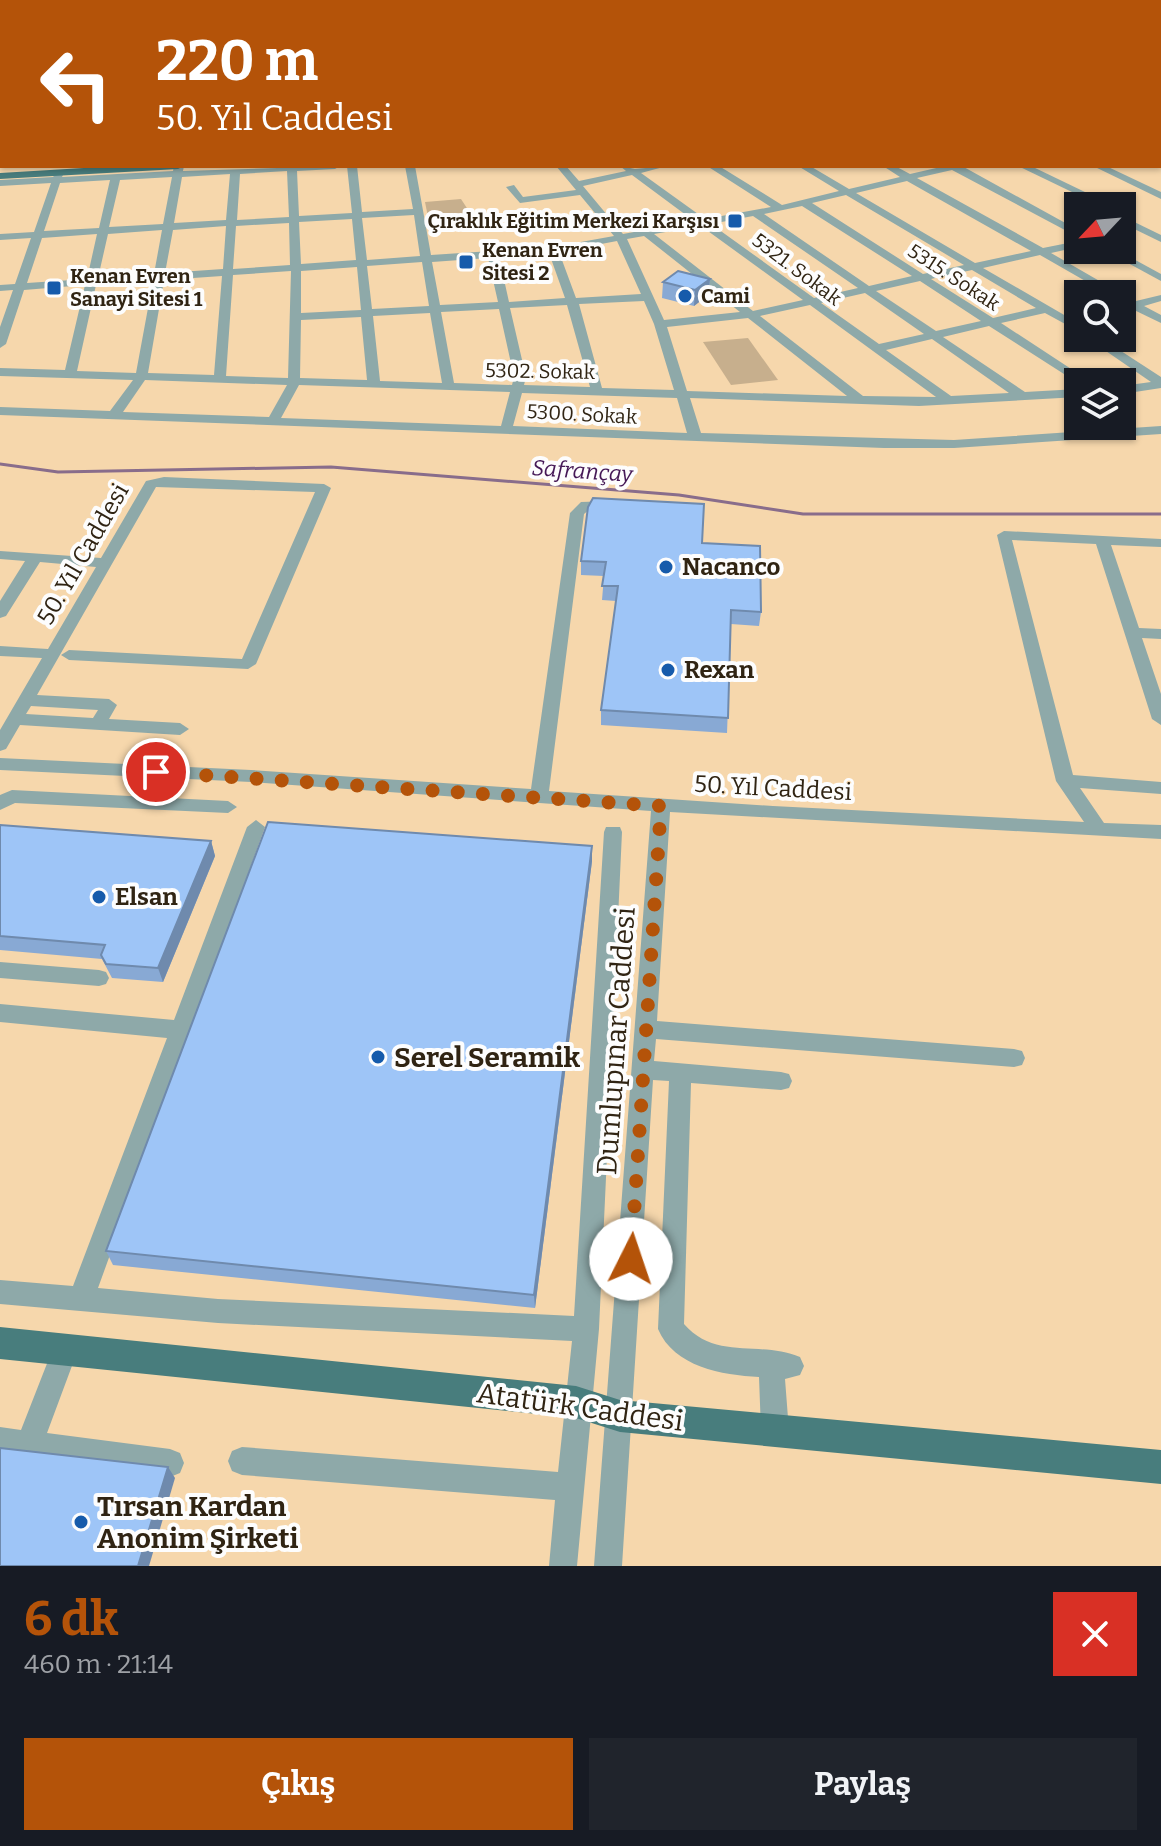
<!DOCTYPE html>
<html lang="tr">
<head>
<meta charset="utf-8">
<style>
	body { margin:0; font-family:Bitter,serif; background:#20242c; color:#f1f3f6; height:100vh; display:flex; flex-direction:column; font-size:30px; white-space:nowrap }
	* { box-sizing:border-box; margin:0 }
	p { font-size:26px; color:#9ea1a6 }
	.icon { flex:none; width:44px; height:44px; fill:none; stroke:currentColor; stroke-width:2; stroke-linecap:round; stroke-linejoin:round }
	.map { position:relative; height:1566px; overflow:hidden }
	.drawer { display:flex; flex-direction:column; background:#171b24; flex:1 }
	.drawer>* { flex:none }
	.guide { position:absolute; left:0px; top:0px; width:1162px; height:168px; box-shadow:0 2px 6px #0004; background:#b45309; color:#fff; overflow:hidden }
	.needle { width:52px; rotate:244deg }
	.buttons { position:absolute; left:1064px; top:192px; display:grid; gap:16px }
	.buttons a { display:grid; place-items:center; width:72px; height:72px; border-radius:0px; background:#171b24; box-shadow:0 2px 6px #0004; font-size:40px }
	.pin { position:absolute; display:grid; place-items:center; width:68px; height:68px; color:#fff; margin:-34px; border:4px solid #fff; border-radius:50%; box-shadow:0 2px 8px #0007 }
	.me { position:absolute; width:88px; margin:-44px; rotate:4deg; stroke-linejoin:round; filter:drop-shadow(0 0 6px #0008) }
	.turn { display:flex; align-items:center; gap:28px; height:168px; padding:0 24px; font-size:36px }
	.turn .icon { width:104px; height:104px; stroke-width:2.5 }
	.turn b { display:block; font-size:56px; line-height:68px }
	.round { display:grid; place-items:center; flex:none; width:84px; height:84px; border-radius:0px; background:#20242c }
	.summary { display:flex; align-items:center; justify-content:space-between; height:136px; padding:0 24px }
	h1 { font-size:48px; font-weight:700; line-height:60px; color:#b45309 }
	.cta { display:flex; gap:16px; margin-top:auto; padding:16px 24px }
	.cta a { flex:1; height:92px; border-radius:0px; background:#b45309; color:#fff; font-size:32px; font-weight:700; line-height:92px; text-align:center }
	.cta a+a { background:#20242c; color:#f1f3f6 }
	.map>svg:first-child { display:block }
</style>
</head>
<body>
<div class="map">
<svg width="1161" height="1566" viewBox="0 0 1161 1566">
	<rect width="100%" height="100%" fill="#f6d7ac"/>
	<g fill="#c7af8d">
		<polygon points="461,199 476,222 430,227 425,202"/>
		<polygon points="748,338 778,380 731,385 703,342"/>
	</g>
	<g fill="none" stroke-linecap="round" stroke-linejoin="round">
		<polyline stroke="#896d8b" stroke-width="3" points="0,464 58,472 331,467 679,495 803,514 1161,514"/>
		<g fill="#8ea9a9" fill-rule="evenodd">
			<polygon points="20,0 28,0 29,2 21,2"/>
			<rect x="89" y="0" width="8" height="2"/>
			<rect x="147" y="0" width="8" height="2"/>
			<rect x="229" y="0" width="8" height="2"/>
			<polygon points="317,0 342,0 346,2 313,2"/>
			<polygon points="386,0 394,0 385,2"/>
			<polygon points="471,0 479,0 480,2 472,2"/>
			<polygon points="491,0 540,0 487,2"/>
			<polygon points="599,0 607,0 608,2 600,2"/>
			<polygon points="1039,0 1048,0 1051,2 1042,2"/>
			<polygon points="1087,0 1097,0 1100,2 1090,2"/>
			<polygon points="0,10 2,10 0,15"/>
			<rect x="1160" y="13" width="1" height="4"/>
			<rect x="0" y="40" width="2" height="4"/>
			<rect x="1160" y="43" width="1" height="5"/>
			<polygon points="0,73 2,73 0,106"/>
			<rect x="1160" y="115" width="1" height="6"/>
			<rect x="0" y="123" width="2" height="6"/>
			<polygon points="2,143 2,149 0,150 0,144"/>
			<polygon points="1160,160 1161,160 1161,167 1158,166"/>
			<path d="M174,166H184L183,171L340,166L335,169L297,171L299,216L352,213L347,166H357L362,212L413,209L405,166H415L431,255L553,247L614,236L580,195L520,203L506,187L514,185L523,197L576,190L556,166H566L579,181L626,171L620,166L635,169L667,166L641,173L705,219L771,207L707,166H719L782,205L839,191L798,166H810L849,189L900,177L883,166H895L910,174L945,166H962L1078,230V237L952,170L917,178L1043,248L1078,241V247L1051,253L1122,294H1108L1040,255L983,268L1078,323V331L1045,313L1001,323L1091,382L1078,383L989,326L943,337L1025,392L1078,389V397L919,406L690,398L701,433L954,440L1161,426V434L954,448H884L0,415V407L110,411L133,380L0,376V368L65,370L85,285L24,290L6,344L0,348V327L13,290L0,291V285L15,284L31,238L0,240V234L34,232L51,183L0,186V180L53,177L59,170L64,173L62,177L173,171ZM287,171L289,217L237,220L240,174ZM230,174L226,220L174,223L182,177ZM632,175L694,221L623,234L583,186ZM172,177L163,224L109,227L120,180ZM110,180L99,228L44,231L60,183ZM907,181L1031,251L975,263L856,193ZM846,195L964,265L923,274L812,203ZM802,206L912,276L869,286L764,214ZM414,215L420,256L367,260L362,218ZM753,216L858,288L814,298L711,224ZM352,219L356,260L301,264L299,222ZM289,223L290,265L233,269L236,226ZM226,226L223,269L165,273L173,230ZM701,226L803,300L753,311L654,234ZM162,230L154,274L98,278L108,234ZM97,234L87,279L27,283L42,238ZM644,236L740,312L664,320L627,239ZM617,241L641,294L576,298L559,252ZM549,253L565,298L509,302L499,257ZM488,258L498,302L440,305L432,262ZM422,262L429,306L372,309L367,266ZM357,267L361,310L301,313V271ZM972,270L1036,308L993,318L931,279ZM291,271L288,378L226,376L233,275ZM222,276L214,375L148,373L164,280ZM153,281L136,373L77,371L96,285ZM920,281L981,321L936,331L876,291ZM865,293L924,334L879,344L821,303ZM644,301L654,324L674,390L602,388L579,304ZM567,305L590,387L524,385L526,377L510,308ZM810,305L936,397L863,396L760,316ZM499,309L514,377L512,385L454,383L441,312ZM430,313L442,383L380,381L373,316ZM361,317L367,380L300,378L301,320ZM748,318L847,396L687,391L667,327ZM932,339L1009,393L951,396L886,350ZM145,380L287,385L269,417L123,412ZM299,385L510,392L501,426L281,418ZM522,393L677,398L687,433L513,426Z"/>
			<polygon points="1018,166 1031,166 1114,206 1101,206"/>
			<polygon points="1093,166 1106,166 1161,192 1161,199"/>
			<polygon points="1122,216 1161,235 1161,242 1122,223"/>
			<polygon points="1104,250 1117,250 1161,274 1161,281"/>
			<polygon points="1122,295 1136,301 1161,295 1161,301 1144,306 1161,315 1161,323 1132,309 1125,308"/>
			<polygon points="1087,338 1101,338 1161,377 1161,388 1122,394 1122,386 1151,382"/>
			<path d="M164,477L324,484L331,488L256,664L248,669L69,660L61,655L69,650L242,659L315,492L156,487L37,695L109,699L117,705L109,719L180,723L189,729L180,735L20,725L6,749L0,751V730L42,658L0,656V646L48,649L96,567L40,562L6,616L0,618V601L25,561L0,559V551L101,558L146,481ZM31,706L98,710L93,718L26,714Z"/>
			<path d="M611,501L616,502V508L590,509L584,514L549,791L773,806L1084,822L1056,781L997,535L1004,531L1161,539V547L1111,545L1139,628L1161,629V639L1142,638L1161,694V725L1152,719L1096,544L1012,540L1073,775L1161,782V794L1080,788L1104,823L1161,825V839L670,812L657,1021L1014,1049L1022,1051L1025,1058L1022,1065L1014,1067L656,1039L654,1061L781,1072L789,1074L792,1081L789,1088L781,1090L691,1083L684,1324C716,1361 761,1340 800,1357L804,1366L800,1375L785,1379L789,1431L785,1441L775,1445L765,1441L761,1431L759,1377C722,1375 674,1367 658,1329L669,1081L653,1080L622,1566H594L651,811L251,782L0,770V758L251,770L531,789L570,513L581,502Z"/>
			<polygon points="12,790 228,801 237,807 228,813 15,803 0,810 0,795"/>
			<polygon points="256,820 265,827 98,1288 218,1299 574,1316 604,832 606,827 620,827 622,832 599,1329 577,1566 549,1566 555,1500 242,1475 232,1471 228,1461 232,1451 242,1447 558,1472 572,1341 218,1323 0,1304 0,1280 73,1286 167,1038 0,1022 0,1004 174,1020 247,827"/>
			<polygon points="0,962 99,970 106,972 109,978 106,984 99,986 0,978"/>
			<polygon points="66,1334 75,1338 79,1347 47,1433 170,1449 180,1453 184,1463 180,1473 170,1477 0,1455 0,1427 21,1430 57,1338"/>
		</g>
		<g fill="#487d7d" fill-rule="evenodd">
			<polygon points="763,0 776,0 777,2 764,2"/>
			<polygon points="799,0 812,0 814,2 801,2"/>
			<rect x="1160" y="119" width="1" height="6"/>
			<polygon points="117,166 184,166 178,169 0,179 0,173"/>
			<polygon points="0,1327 576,1386 620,1400 1161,1450 1161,1484 620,1432 576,1418 0,1359"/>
		</g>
		<g fill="#2b6d6d" fill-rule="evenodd">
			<polygon points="771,0 787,0 788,2 772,2"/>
			<rect x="1160" y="128" width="1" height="9"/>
		</g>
	</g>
	<g fill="#88a9d4">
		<polygon points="710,279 708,295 694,306 662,298 663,282"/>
		<polygon points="702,543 761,612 759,626 731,624 727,733 601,725 601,710 616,601 602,600 604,576 581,575 581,561"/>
		<polygon points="0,825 211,841 215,856 163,982 112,978 102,959 0,950"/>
		<polygon points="592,846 592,861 535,1308 113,1265 106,1251"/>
	</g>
	<g fill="#6f8aad">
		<polygon points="710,279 708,295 694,306 695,290"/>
		<polygon points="211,841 215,856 163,982 158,968"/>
		<polygon points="592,846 592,861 535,1308 534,1295"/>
		<polygon points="168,1467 175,1478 149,1566 138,1566"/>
	</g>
	<g fill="#9ec5f7" stroke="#6f8aad" stroke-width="2">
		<polygon points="1059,0 1090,0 1095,2 1063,2"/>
		<polygon points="678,271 710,279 695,290 663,282"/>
		<polygon points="593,498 704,504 702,543 760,546 761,612 731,610 728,718 601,710 618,586 602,586 606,562 581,561 588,507"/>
		<polygon points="268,822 592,846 534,1295 106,1251"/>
		<polygon points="0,825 211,841 158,968 106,964 101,955 105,945 0,936"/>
		<polygon points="0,1448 168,1467 138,1566 0,1566"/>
	</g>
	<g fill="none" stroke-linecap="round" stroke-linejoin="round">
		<polyline stroke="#b45309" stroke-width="14" stroke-dasharray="0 25.2" points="156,772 661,806 631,1259"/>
	</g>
	<g fill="#165bab" stroke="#fdfdfd" stroke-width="3">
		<rect x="727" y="213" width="16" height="16" rx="4"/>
		<rect x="458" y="254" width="16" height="16" rx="4"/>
		<rect x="46" y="280" width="16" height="16" rx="4"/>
		<circle cx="685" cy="296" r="8"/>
		<circle cx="666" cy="567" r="8"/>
		<circle cx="668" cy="670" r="8"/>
		<circle cx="99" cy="897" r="8"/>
		<circle cx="378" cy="1057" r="8"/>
		<circle cx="81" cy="1522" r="8"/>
	</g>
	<g text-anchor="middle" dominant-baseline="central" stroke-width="8" stroke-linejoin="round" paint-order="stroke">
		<g font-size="20" font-weight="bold" fill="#302413" stroke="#fdfdfd" text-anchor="start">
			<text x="719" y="221" text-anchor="end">Çıraklık Eğitim Merkezi Karşısı</text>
			<text x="482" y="250">Kenan Evren<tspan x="482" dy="23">Sitesi 2</tspan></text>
			<text x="70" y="276">Kenan Evren<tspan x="70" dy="23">Sanayi Sitesi 1</tspan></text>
			<text x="701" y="296">Cami</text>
		</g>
		<g font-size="20" fill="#302413" stroke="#fdfdfd">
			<text transform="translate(797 269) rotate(37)">5321. Sokak</text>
			<text transform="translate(954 277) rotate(33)">5315. Sokak</text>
			<text transform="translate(540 371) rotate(1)">5302. Sokak</text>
			<text transform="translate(582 414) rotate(3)">5300. Sokak</text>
		</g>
		<g font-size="22" font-style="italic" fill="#451856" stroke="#fdfdfd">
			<text transform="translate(582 471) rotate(4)">Safrançay</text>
		</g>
		<g font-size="24" fill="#302413" stroke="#fdfdfd">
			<text transform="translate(83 554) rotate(-60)">50. Yıl Caddesi</text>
			<text transform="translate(773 788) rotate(3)">50. Yıl Caddesi</text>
		</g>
		<g font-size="24" font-weight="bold" fill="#302413" stroke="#fdfdfd" text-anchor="start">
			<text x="682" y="567">Nacanco</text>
			<text x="684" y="670">Rexan</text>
			<text x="115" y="897">Elsan</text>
		</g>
		<g font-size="28" fill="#302413" stroke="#fdfdfd">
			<text transform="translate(616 1041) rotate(-86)">Dumlupınar Caddesi</text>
			<text transform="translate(580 1407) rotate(8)">Atatürk Caddesi</text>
		</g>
		<g font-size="28" font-weight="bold" fill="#302413" stroke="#fdfdfd" text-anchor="start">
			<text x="394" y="1057">Serel Seramik</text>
			<text x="97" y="1506">Tırsan Kardan<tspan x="97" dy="32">Anonim Şirketi</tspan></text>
		</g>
	</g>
</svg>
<div class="buttons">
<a><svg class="needle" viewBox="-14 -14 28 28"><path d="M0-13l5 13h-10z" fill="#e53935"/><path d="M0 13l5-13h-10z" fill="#9ea1a6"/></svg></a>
<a><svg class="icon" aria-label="search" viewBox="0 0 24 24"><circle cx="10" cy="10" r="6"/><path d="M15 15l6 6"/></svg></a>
<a><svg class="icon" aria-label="layers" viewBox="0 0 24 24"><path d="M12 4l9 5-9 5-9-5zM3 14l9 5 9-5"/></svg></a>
</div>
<div class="pin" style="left:156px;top:772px;background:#d93025"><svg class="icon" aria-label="arrive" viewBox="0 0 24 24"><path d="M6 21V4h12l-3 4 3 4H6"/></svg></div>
<svg class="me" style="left:631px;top:1259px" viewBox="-20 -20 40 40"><circle r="19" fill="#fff"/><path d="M0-13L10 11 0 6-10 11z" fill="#b45309"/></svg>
<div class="guide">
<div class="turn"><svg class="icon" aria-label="left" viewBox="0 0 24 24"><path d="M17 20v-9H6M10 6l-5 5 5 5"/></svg><div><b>220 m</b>50. Yıl Caddesi</div></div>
</div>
</div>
<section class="drawer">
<div class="summary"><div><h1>6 dk</h1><p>460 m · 21:14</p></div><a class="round" style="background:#d93025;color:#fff"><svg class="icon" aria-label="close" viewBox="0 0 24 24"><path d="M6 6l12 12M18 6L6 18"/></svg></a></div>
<div class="cta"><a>Çıkış</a><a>Paylaş</a></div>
</section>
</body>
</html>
